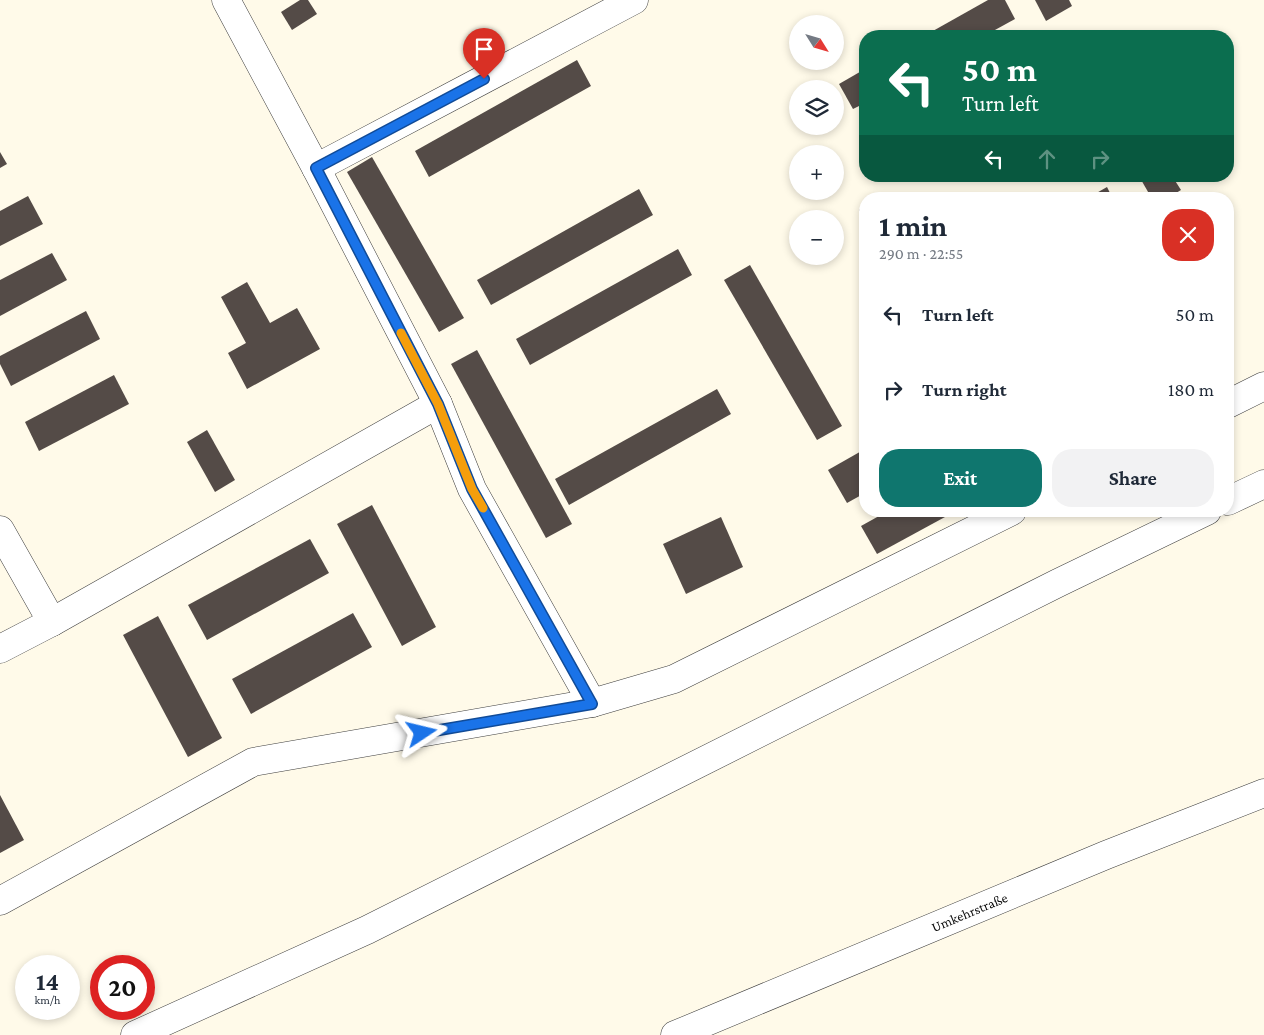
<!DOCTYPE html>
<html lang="en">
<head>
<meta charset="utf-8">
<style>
	body { margin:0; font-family:"Crimson Pro",serif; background:#f2f2f3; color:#1f2937; height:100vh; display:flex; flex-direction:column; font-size:19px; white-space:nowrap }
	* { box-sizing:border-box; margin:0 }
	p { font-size:16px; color:#747a83 }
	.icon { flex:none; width:28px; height:28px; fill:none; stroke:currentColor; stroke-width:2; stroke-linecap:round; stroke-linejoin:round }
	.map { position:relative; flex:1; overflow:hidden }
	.panel { position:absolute; left:859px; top:192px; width:375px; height:325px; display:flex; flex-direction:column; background:#fff; border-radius:20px; box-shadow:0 2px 8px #0003 }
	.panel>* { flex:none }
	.top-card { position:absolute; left:859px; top:30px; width:375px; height:152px; border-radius:20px; box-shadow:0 2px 8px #0003; background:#0b6e4f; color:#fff; overflow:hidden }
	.needle { width:32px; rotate:127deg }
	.fabs { position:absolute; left:789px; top:15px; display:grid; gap:10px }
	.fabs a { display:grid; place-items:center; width:55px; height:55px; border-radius:50%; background:#fff; box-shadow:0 2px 8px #0003; font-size:25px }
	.speed { position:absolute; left:15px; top:955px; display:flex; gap:10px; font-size:25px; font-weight:700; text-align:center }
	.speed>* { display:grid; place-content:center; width:65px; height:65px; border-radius:50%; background:#fff; box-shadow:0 2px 8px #0003; line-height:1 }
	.speed small { font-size:12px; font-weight:400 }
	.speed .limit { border:8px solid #d22; background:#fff; color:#111 }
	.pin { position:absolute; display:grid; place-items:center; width:42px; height:42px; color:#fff; margin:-51px -21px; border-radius:50% 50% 50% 0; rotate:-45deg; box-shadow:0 0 5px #0007 }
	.pin .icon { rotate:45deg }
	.me { position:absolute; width:55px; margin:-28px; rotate:80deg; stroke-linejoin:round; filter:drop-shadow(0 0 4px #0008) }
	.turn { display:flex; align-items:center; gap:18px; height:105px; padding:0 20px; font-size:22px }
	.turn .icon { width:65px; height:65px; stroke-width:2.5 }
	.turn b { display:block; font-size:35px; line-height:42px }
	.lanes { display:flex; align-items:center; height:48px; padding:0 20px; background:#0003; justify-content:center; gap:25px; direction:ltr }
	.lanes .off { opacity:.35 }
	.round { display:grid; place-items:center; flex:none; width:52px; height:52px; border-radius:20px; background:#f2f2f3 }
	.overview { display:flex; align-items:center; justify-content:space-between; height:85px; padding:0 20px }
	h1 { font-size:30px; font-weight:700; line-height:38px }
	.button { display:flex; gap:10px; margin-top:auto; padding:10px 20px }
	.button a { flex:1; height:58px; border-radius:20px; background:#0f766e; color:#fff; font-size:20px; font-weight:700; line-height:58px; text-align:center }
	.button a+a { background:#f2f2f3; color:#1f2937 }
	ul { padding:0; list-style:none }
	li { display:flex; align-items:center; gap:15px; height:75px; padding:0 20px }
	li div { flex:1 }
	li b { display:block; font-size:19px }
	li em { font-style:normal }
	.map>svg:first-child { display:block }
</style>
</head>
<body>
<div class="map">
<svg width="1264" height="1035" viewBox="0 0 1264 1035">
	<rect width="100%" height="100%" fill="#fffae9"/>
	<g fill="#544b47">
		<polygon points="300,0 308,0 317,14 292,30 281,12"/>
		<polygon points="988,0 1005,0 1015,19 984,36 924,36"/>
		<polygon points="1035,0 1069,0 1072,6 1046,21"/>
		<polygon points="1088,30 1092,36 1077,36"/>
		<polygon points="577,60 591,86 429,177 415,151"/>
		<polygon points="865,69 865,103 853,109 839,84"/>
		<polygon points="0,152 7,164 0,168"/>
		<polygon points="372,157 464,318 439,332 347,172"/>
		<polygon points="1139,176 1172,176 1181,190 1166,199 1152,199"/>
		<polygon points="1107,187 1113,199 1086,199"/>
		<polygon points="639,189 653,215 491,305 477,280"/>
		<polygon points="28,196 43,224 0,246 0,211"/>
		<polygon points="865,206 865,221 859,210"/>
		<polygon points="678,249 692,275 530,365 516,339"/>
		<polygon points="52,253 67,280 0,316 0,280"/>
		<polygon points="750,265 842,426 817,440 724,280"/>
		<polygon points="247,282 270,323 297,308 320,349 247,389 228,353 246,343 221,297"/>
		<polygon points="86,311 100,339 11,386 0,364 0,356"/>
		<polygon points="477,350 572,524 546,538 451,364"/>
		<polygon points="114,375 129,404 39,451 25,422"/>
		<polygon points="717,389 731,414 569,505 555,479"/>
		<polygon points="207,430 235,480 215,492 187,442"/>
		<polygon points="865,449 865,493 847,503 828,470"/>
		<polygon points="372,505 436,627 402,646 337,524"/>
		<polygon points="888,511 956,511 877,554 861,526"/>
		<polygon points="721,517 743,567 686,594 663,544"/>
		<polygon points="310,539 329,573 207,640 188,605"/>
		<polygon points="353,613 372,647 251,714 232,679"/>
		<polygon points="158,616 222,738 188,757 123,635"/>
		<polygon points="0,795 24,840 0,853"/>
	</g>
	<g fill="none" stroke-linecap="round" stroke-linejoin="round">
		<g stroke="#3e3e3e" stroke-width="29">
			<g id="minor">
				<polyline points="226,0 316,168 438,404 472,489 592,703"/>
				<polyline points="316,168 634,0"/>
				<polyline points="1228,404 1264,386"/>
				<polyline points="1228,501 1264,484"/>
				<polyline points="0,530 52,622 0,649"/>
				<polyline points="52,622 438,404"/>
				<polyline points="0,901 253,762 592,703 674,679 1012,511"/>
				<polyline points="135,1035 367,930 1058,583 1207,511"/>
				<path id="s1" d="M675,1035L1106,855L1264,793"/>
			</g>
		</g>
		<use href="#minor" stroke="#fff" stroke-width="28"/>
	</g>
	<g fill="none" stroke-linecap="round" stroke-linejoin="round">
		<g stroke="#114b97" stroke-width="12">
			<polyline id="route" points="422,733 592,704 472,489 438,404 316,168 484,79"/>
		</g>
		<use href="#route" stroke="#1a73e8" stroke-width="9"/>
		<polyline stroke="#f59e0b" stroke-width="9" points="401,333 438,404 472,489 483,508"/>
	</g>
	<g text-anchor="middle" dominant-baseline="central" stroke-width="5" stroke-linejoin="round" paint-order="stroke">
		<g font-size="14" fill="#0b0b0b" stroke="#fff">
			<text stroke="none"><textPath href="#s1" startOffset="319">Umkehrstraße</textPath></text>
		</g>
	</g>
</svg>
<div class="fabs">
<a><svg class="needle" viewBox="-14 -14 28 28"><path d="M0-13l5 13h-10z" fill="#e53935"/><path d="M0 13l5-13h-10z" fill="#747a83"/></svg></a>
<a><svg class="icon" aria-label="layers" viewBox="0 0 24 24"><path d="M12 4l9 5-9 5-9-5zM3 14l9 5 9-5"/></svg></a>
<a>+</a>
<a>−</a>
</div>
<div class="speed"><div>14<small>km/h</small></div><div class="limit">20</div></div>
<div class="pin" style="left:484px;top:79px;background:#d93025"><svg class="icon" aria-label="arrive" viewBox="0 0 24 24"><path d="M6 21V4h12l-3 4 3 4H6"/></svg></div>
<svg class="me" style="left:422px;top:733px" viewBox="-20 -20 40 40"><path d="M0-17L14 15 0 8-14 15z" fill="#1a73e8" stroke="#fff" stroke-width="4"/></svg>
<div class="top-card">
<div class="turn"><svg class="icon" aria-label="left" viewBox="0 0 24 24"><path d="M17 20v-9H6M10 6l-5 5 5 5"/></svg><div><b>50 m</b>Turn left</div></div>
<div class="lanes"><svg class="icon" aria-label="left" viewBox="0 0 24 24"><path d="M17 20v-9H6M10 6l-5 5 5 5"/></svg><svg class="icon off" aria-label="ahead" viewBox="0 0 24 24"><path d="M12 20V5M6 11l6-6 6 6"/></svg><svg class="icon off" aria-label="right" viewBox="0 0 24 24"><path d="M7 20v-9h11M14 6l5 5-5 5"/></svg></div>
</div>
<section class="panel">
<div class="overview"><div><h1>1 min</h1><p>290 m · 22:55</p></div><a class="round" style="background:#d93025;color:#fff"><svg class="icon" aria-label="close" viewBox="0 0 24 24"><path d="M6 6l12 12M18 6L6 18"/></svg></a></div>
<ul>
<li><svg class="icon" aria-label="left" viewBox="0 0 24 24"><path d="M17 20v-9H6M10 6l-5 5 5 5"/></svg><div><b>Turn left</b></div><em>50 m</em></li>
<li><svg class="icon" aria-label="right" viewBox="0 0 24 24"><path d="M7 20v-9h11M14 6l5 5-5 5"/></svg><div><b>Turn right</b></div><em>180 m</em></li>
</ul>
<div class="button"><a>Exit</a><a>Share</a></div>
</section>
</div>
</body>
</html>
